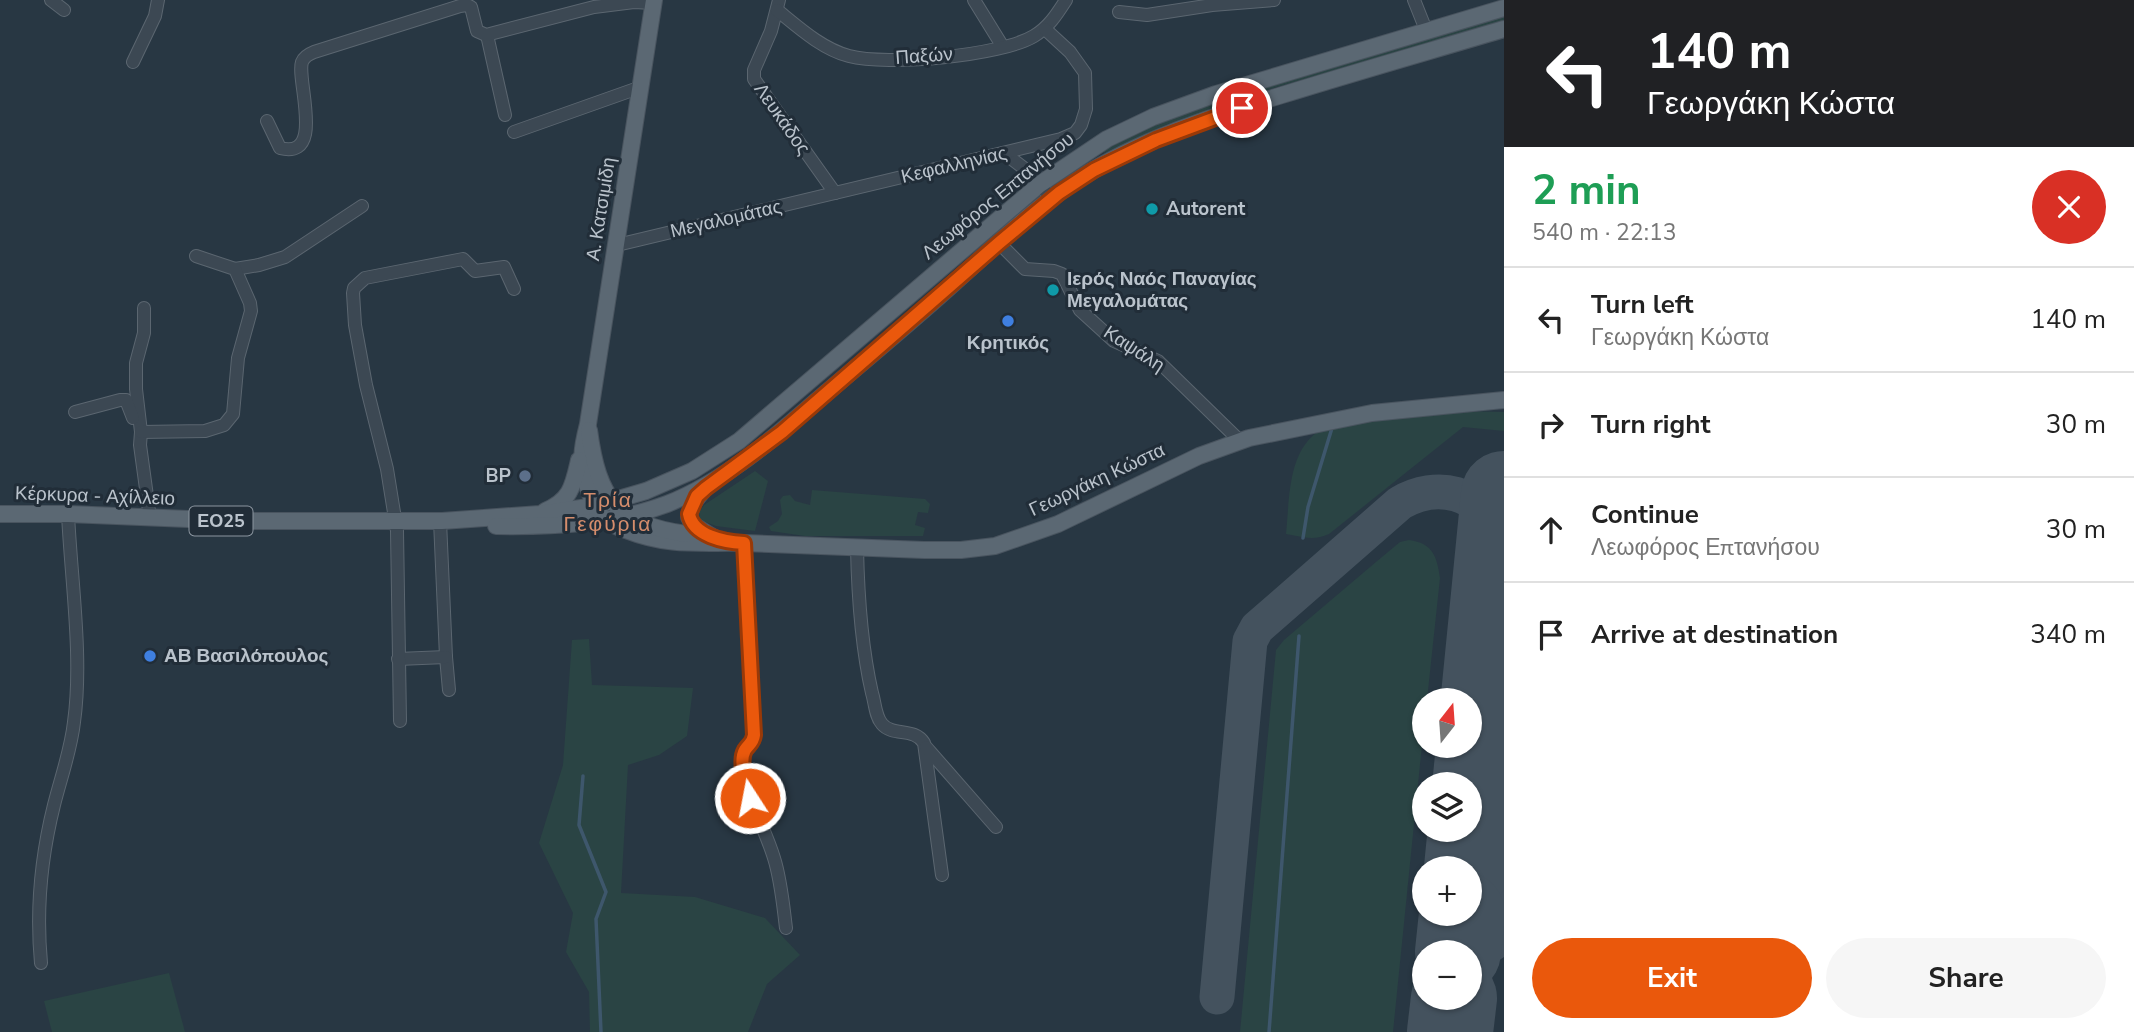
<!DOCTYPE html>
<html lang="en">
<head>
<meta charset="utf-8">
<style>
	body { margin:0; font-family:"Nunito Sans",sans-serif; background:#f6f6f6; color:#222; height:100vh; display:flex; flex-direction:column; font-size:26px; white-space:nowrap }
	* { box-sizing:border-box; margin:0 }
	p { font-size:23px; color:#767676 }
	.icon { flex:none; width:38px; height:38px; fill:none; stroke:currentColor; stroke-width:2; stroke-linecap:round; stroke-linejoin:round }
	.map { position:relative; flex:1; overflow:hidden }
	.panel { display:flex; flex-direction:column; background:#fff; width:630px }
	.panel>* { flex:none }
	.top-card { background:#202124; color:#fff; overflow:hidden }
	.needle { width:46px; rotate:17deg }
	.buttons { position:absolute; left:1412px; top:688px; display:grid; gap:14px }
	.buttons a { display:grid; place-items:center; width:70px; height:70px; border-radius:50%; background:#fff; box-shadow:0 2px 5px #0004; font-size:35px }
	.pin { position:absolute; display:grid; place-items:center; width:60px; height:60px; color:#fff; margin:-30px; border:4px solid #fff; border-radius:50%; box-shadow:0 2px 7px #0007 }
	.me { position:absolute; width:77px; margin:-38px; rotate:349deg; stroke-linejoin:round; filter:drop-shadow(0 0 5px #0008) }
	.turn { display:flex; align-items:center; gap:24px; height:147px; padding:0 28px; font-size:32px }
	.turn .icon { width:91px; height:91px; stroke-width:2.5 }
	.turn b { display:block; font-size:49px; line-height:60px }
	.round { display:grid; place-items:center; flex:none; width:74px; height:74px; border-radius:37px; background:#f6f6f6 }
	.head { display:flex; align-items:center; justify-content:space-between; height:119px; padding:0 28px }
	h1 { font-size:42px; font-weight:700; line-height:52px; color:#1e9e55 }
	.action { display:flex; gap:14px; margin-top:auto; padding:14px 28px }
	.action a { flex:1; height:80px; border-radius:42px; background:#ea580c; color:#fff; font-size:28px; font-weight:700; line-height:80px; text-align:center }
	.action a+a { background:#f6f6f6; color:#222 }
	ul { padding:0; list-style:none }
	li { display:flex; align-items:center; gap:21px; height:105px; padding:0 28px; border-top:2px solid #e0e0e0 }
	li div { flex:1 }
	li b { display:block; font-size:26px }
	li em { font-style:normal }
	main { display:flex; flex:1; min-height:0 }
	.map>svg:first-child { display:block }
</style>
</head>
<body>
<main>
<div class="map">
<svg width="1504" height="1032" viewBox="0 0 1504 1032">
	<rect width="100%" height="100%" fill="#283743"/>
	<g fill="#2a4444">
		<polygon points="1504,16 1504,22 1273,88 1168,124 1104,153 1103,151 1140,131 1207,104"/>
		<path d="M1457,411L1504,412V431L1463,427L1329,534C1314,541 1302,537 1286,534C1290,495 1287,442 1330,425Z"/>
		<polygon points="755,471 768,481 755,531 716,526 700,520 699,512 704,505"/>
		<polygon points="812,490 925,499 930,504 928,513 918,512 915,525 925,528 923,536 805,536 771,531 769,527 778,521 782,514 780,500 783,496 790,495 795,501 810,505"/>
		<path d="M1409,540C1433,543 1437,557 1440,578L1427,700H1424V725L1393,1032H1240L1276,650L1284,640L1376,562L1400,542Z"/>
		<polygon points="589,639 592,685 693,688 687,736 659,755 628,765 621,893 695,897 765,918 800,955 767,984 748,1032 590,1032 589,992 566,952 573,913 539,843 563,765 572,640"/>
		<polygon points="169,973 185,1032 52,1032 44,1001"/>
	</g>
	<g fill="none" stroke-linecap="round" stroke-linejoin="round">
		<g stroke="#3e576c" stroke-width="3.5">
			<polyline points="1303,538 1308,507 1332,428"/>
			<polyline points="583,776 579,825 606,892 596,919 601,1032"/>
			<polyline points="1269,1032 1299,636"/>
		</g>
		<g stroke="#44525e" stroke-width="35">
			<polyline points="1493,602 1504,566"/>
			<path d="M1470,829C1472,860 1480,880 1504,899"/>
			<polyline points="1470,962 1483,950 1504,936"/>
			<path d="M1217,997L1250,641L1257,628L1400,503C1436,482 1482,490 1495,535C1498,546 1497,558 1497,569"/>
		</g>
		<g stroke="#44525e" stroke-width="86">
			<polyline points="1467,868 1504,494"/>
			<polyline points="1458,952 1462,914"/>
			<polyline points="1450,1032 1454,998"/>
		</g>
		<g stroke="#5b6670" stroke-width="14">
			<g id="minor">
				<polyline points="51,0 64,10"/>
				<polyline points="779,0 771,31 754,70 754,79 835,193"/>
				<polyline points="974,0 1003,47"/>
				<polyline points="1414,0 1426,30"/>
				<path d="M777,10C798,27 822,49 849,56C887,66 1001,56 1034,36C1049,27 1057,14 1066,0"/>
				<polyline points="1119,12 1147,15 1212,5 1274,0"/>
				<polyline points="487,35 505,115"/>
				<polyline points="133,62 155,16 158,0"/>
				<path d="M267,121L280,148C326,160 296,80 302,62C304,57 309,54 314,52L460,6L467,5L471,7L477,31L486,35L594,7L634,2L653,3"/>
				<polyline points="514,132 641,87"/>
				<polyline points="1004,153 1029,172 1052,199"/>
				<polyline points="999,243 1025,269 1054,271 1062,274 1080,310 1114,341 1158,361 1240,441"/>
				<polyline points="617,245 1019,149 1061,139 1075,133 1081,125 1086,109 1085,73 1070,52 1045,29"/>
				<polyline points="235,269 259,265 285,257 362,206"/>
				<polyline points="144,308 144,333 136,363 136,389 141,432 140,445 150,518"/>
				<polyline points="75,412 120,400 126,400 133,418"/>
				<polyline points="141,432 205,431 224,425 233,414 238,358 251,311 250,303 235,269 196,256"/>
				<polyline points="440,521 446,657 449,690"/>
				<path d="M744,543L754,735C752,745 743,749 743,759C744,795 764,825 774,858C781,880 783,904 786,928"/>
				<path d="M857,548C858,598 861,645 872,693C875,702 875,716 882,724C893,737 914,727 924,743L942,875"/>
				<polyline points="398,659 446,657"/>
				<polyline points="400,721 397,531 387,469 366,385 355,325 353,293 354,288 365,278 463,259 475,271 504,267 514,289"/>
				<polyline points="926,747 996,827"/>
				<path d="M41,963C36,910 41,857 54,805C61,777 71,750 74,722C83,658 71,579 68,514"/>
			</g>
		</g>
		<g stroke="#49545f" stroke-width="18">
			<g id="major">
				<path d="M654,0L588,424C581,451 580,461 588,488C591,498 595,508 602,517C608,524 618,527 626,530C669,547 700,542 744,543L924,550H961L995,546L1058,524L1199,456L1249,438L1372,413L1504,400"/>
				<path d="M589,430C598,499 617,524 686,534"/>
				<polyline points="705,488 692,504 689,517 693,525 714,538"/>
				<path d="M545,511C571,500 573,486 579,460"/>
				<polyline points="0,514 68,514 236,521 442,521 540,514 595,506 646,491 692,471 739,441 1040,184 1107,139 1153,117 1216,94 1504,8"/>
				<path d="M496,526C553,527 614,524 667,504C725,481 773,439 819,399C865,360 911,322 955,282C995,246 1034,208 1079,179C1137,141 1216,115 1282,95C1356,72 1430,51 1504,29"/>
			</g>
		</g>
		<use href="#minor" stroke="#3c4853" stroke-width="12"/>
		<use href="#major" stroke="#5b6873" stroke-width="16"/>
	</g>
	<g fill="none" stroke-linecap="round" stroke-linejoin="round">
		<g stroke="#983908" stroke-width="18">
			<path id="route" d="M750,798C747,786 738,762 745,750C749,744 753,743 754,735L744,543C724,542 693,536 689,514L697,496L706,488L782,432L999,243L1059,193L1094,170L1156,140L1242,108"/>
		</g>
		<use href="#route" stroke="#ea580c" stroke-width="12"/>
	</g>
	<g fill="#0f9aa8" stroke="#212d38" stroke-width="2.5">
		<circle cx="1152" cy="209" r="7"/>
		<circle cx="1053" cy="290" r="7"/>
	</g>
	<g fill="#3f7fe0" stroke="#212d38" stroke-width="2.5">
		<circle cx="1008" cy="321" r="7"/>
		<circle cx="150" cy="656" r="7"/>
	</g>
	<circle fill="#5c6f8a" stroke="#212d38" stroke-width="2.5" cx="525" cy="476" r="7"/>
	<g text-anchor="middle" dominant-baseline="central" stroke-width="6" stroke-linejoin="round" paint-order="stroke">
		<rect fill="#212d38" stroke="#8c96a0" stroke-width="2" x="189.5" y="506.5" width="63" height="29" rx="5"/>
		<g font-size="18" font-weight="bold" fill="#bac3cc">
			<text x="221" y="521">ΕΟ25</text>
		</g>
		<g font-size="19" fill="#bac3cc" stroke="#212d38">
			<text transform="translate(924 56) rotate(-4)">Παξών</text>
			<text transform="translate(782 119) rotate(55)">Λευκάδος</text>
			<text transform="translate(954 165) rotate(-13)">Κεφαλληνίας</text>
			<text transform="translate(998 196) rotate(-39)">Λεωφόρος Επτανήσου</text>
			<text transform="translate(601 209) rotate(-81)">Α. Κατσιμίδη</text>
			<text transform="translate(726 219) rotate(-13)">Μεγαλομάτας</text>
			<text transform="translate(1134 349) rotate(33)">Καψάλη</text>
			<text transform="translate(1097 480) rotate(-25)">Γεωργάκη Κώστα</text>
			<text transform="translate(95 496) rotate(2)">Κέρκυρα - Αχίλλειο</text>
		</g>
		<g font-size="19" font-weight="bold" fill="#bac3cc" stroke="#212d38" text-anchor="start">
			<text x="1166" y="209">Autorent</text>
			<text x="1067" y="279">Ιερός Ναός Παναγίας<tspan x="1067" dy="22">Μεγαλομάτας</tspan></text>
			<text x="1008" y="343" text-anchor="middle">Κρητικός</text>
			<text x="511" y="476" text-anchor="end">BP</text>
			<text x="164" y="656">ΑΒ Βασιλόπουλος</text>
		</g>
		<g font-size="21" letter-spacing="2" fill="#d58d6c" stroke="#212d38">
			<text x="608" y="500">Τρία<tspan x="608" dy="24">Γεφύρια</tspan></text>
		</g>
	</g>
</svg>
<div class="buttons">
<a><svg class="needle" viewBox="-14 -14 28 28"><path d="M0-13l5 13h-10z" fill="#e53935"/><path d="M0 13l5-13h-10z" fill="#767676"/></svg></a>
<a><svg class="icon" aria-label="layers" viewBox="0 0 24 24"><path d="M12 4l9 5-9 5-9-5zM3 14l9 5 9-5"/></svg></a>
<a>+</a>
<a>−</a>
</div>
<div class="pin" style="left:1242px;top:108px;background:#d93025"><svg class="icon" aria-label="arrive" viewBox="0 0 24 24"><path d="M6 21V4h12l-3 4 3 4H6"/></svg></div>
<svg class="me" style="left:750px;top:798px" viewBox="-20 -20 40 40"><circle r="17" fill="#ea580c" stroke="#fff" stroke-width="3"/><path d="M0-11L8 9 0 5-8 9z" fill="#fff"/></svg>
</div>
<section class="panel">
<div class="top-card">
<div class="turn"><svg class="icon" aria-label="left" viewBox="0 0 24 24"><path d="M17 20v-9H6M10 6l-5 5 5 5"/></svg><div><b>140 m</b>Γεωργάκη Κώστα</div></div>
</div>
<div class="head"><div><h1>2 min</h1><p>540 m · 22:13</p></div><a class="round" style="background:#d93025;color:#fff"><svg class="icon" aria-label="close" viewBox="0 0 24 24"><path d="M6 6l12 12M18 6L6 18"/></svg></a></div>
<ul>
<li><svg class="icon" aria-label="left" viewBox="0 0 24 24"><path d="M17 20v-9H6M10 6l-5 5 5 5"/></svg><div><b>Turn left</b><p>Γεωργάκη Κώστα</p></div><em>140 m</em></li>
<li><svg class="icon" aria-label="right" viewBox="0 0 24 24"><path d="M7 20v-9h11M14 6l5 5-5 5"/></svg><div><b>Turn right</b></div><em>30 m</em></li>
<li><svg class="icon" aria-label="ahead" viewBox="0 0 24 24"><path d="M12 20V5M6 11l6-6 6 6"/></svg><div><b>Continue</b><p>Λεωφόρος Επτανήσου</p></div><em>30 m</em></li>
<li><svg class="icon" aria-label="arrive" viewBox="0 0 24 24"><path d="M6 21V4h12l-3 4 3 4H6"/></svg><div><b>Arrive at destination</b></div><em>340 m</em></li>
</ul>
<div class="action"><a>Exit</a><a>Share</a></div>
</section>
</main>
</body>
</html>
